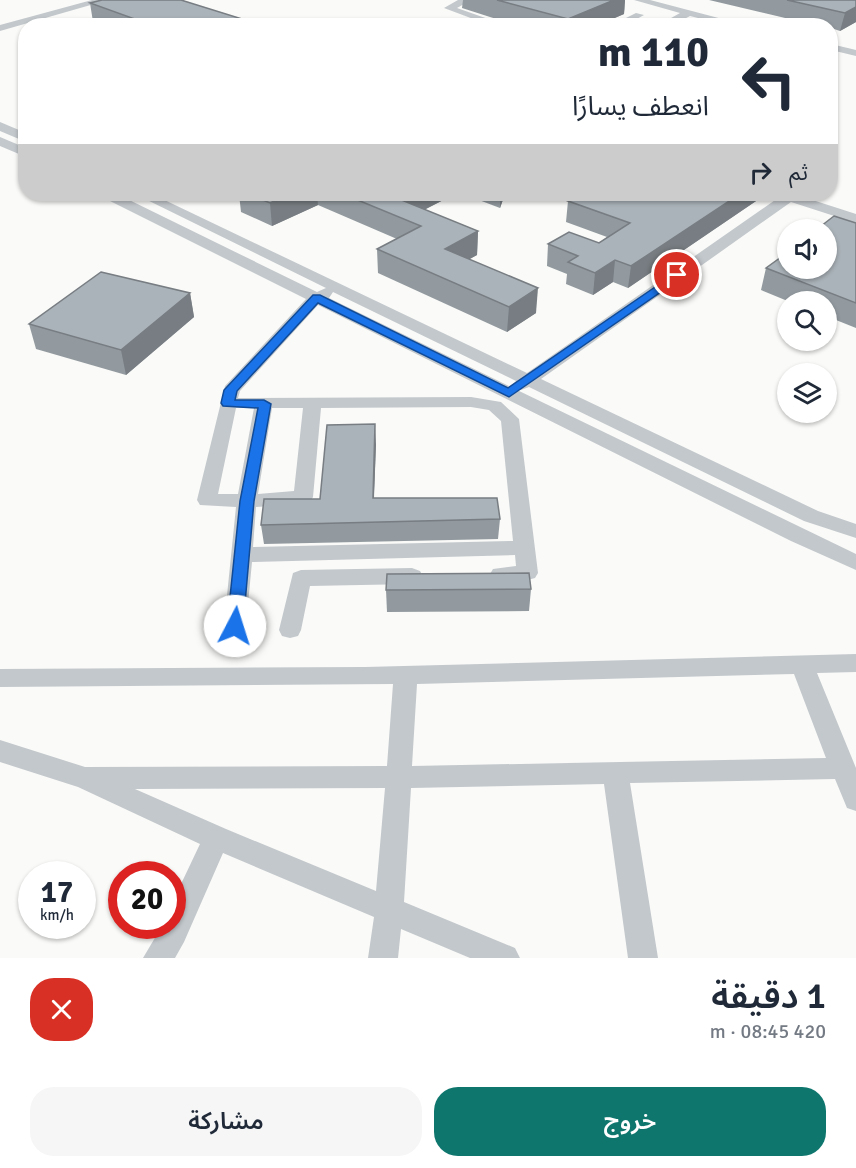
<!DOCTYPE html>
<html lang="ar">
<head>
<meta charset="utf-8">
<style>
	body { margin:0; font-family:Signika,"Noto Sans Arabic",sans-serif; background:#f6f6f7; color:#1f2937; direction:rtl; height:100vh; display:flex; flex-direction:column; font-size:22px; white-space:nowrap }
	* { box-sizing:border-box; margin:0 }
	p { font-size:20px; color:#747a83 }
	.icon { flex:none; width:33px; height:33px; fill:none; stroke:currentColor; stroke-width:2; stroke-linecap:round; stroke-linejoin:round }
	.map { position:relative; height:958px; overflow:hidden; direction:ltr }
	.panel { display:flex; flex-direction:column; background:#fff; flex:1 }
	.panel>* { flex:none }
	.guide { position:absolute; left:18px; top:18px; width:820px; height:183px; border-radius:24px; box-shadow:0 2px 4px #0004; direction:rtl; background:#fff; color:#1f2937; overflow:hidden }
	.tools { position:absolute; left:777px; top:219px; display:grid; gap:12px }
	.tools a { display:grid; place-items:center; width:60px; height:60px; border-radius:50%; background:#fff; box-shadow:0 2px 4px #0004; font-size:30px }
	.speed { position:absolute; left:18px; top:861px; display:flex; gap:12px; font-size:30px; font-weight:700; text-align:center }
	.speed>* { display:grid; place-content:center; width:78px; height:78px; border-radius:50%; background:#fff; box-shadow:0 2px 4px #0004; line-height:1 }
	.speed small { font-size:15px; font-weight:400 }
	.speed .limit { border:9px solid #d22; background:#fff; color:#111 }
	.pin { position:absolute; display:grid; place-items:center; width:51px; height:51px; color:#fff; margin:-26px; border:3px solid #fff; border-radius:50%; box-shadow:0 2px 6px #0007 }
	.me { position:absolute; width:66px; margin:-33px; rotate:5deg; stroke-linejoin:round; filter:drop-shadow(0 0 4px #0008) }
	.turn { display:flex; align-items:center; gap:21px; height:126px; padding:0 30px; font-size:27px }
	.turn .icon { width:78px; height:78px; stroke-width:2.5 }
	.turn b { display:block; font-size:42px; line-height:51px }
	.then { display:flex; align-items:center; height:57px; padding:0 30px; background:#0003; gap:12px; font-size:22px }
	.round { display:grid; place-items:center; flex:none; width:63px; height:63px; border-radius:24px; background:#f6f6f7 }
	.summary { display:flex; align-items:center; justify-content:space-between; height:102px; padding:0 30px }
	h1 { font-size:36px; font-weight:600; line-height:45px }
	.action { display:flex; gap:12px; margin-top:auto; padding:12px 30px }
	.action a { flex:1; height:69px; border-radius:24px; background:#0f766e; color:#fff; font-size:24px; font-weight:600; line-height:69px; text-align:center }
	.action a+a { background:#f6f6f7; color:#1f2937 }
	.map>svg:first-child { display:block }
</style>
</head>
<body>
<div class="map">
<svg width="856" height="958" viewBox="0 0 856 958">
	<rect width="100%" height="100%" fill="#fafaf8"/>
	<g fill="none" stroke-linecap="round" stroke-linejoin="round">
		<g fill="#c3c8cc" fill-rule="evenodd">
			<polygon points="92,0 108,0 0,31 0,25"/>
			<polygon points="168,0 182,0 257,26 241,26"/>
			<polygon points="458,0 471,0 457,8 508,26 492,26 444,8"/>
			<polygon points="634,0 650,0 749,26 730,26 690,16 671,26 657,26 680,13"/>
			<polygon points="636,13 644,15 624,26 610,26"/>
			<polygon points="831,44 856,50 856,56 831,50"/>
			<polygon points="0,122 26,133 26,142 0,131"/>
			<polygon points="0,137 26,148 26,157 0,146"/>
			<path d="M101,194H117L317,292L326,288L135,194H152L527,373L778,198L773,194H794L856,214V223L791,202L541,379L818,511L856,524V538L804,521L529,387L521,390L515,389L856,554V570L791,541L318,305L240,391L238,398L471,397L501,402L519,419L538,573L535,578C522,582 506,583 493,579L490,574L493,569L516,566L515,555L252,562L246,625L243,631L235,633L227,631L224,625L236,507L200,505L197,500L225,386L306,299L102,197ZM333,292L516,381L512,385L515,389L329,298ZM471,407L489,410L501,421L513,541L253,547L256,507L303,504L310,502L313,497L321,408ZM236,408H254L238,494H218ZM272,408H303L294,491L258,494Z"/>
			<polygon points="412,568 420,571 423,576 420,581 412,584 310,586 301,630 298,636 290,638 282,636 279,630 293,573 301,570"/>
			<path d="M856,654V672L817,673L856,768V811L847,808L835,779L630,783L658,958H628L604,784L411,788L404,902L515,948L520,958H470L401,929L398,958H368L374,917L223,853L184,942L175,958H143L162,926H172V903L200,844L78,787L0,762V740L85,767L387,766L393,684L0,687V669L365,667ZM794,674L826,758L412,766L417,684ZM385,788L376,891L226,829L135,789Z"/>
		</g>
	</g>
	<g fill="#929a9f">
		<polygon points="463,0 625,0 624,14 596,26 520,26 490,17 462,8"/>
		<polygon points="709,0 856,0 856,22 840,31 831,28 831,26 819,26"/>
		<polygon points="90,3 239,18 239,23 247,26 103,26 93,22"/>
		<polygon points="239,194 455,194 424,210 478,231 477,255 469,259 536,313 507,332 378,273 377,249 397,239 318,205 272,226 241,212"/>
		<polygon points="463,194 505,194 500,208"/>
		<polygon points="759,199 628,288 613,282 593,295 566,284 567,274 547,266 548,244 599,243 607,237 566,222 568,201"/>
		<polygon points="856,223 856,328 826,316 826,302 790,302 761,290 766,268"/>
		<polygon points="190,293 194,317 126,375 36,349 29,324"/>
		<polygon points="376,444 374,498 500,519 498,539 264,544 261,525 320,499"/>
		<polygon points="531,589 529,611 387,612 386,590"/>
	</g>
	<g fill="#777d82">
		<polygon points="614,0 625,0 624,14 596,26 568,26 568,19"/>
		<polygon points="856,7 856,22 840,31 845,13"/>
		<polygon points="291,194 317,194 318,205 272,226 270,203"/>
		<polygon points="411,194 455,194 406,219 399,199"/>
		<polygon points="500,194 505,194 500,208"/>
		<polygon points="740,194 760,194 759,199 628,288 631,266"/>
		<polygon points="478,231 477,255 445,273 445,249"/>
		<polygon points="615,260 613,282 593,295 595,273"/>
		<polygon points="538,288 536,313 507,332 509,307"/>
		<polygon points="190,293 194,317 126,375 121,350"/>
		<polygon points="375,424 376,444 373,518 373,498"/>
	</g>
	<g fill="#aab3b9" stroke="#777d82" stroke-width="1.5">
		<polygon points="102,0 181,0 239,18 231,21 247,26 154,26 90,3"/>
		<polygon points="497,0 614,0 568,19"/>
		<polygon points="787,0 856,0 856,7 845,13"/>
		<polygon points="248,194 291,194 270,203"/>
		<polygon points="343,194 411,194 399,199 478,231 445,249 538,288 509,307 377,249 421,226"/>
		<polygon points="581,194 740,194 631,266 615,260 595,273 568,262 578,256 548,244 569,232 599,243 630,223 568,201"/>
		<polygon points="834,216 856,223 856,303 766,268 788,252 788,268 826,268 826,230 816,230"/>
		<polygon points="101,272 190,293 121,350 29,324"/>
		<polygon points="375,424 373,498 497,498 500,519 261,525 264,499 320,499 327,425"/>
		<polygon points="529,573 531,589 386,590 387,574"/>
	</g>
	<polygon fill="#1a73e8" stroke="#114b97" stroke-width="1.5" points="677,272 681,273 681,278 509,397 318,303 237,391 235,400 264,400 271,404 254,501 243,626 241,630 230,630 227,626 240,501 258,408 223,406 221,403 224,390 313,295 320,295 508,388"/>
</svg>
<div class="tools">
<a><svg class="icon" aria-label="sound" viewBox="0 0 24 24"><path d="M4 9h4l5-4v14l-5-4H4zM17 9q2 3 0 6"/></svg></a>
<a><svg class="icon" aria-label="search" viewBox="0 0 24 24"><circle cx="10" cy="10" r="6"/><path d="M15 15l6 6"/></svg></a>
<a><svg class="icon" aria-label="layers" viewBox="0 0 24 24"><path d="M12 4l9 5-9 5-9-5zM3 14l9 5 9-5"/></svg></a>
</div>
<div class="speed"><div>17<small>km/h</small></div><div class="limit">20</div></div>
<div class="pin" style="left:677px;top:275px;background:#d93025"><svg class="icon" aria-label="arrive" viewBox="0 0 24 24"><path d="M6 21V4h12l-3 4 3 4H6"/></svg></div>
<svg class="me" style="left:235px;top:626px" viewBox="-20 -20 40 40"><circle r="19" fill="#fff"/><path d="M0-13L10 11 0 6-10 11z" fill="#1a73e8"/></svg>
<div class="guide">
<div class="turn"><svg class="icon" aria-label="left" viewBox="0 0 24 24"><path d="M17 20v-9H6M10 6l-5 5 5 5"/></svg><div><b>110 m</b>انعطف يسارًا</div></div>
<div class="then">ثم<svg class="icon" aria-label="right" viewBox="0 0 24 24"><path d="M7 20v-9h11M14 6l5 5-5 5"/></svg></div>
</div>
</div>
<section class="panel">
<div class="summary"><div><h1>1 دقيقة</h1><p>420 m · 08:45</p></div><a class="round" style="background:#d93025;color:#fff"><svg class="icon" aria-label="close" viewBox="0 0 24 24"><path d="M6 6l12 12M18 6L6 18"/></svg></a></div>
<div class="action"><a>خروج</a><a>مشاركة</a></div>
</section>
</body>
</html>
